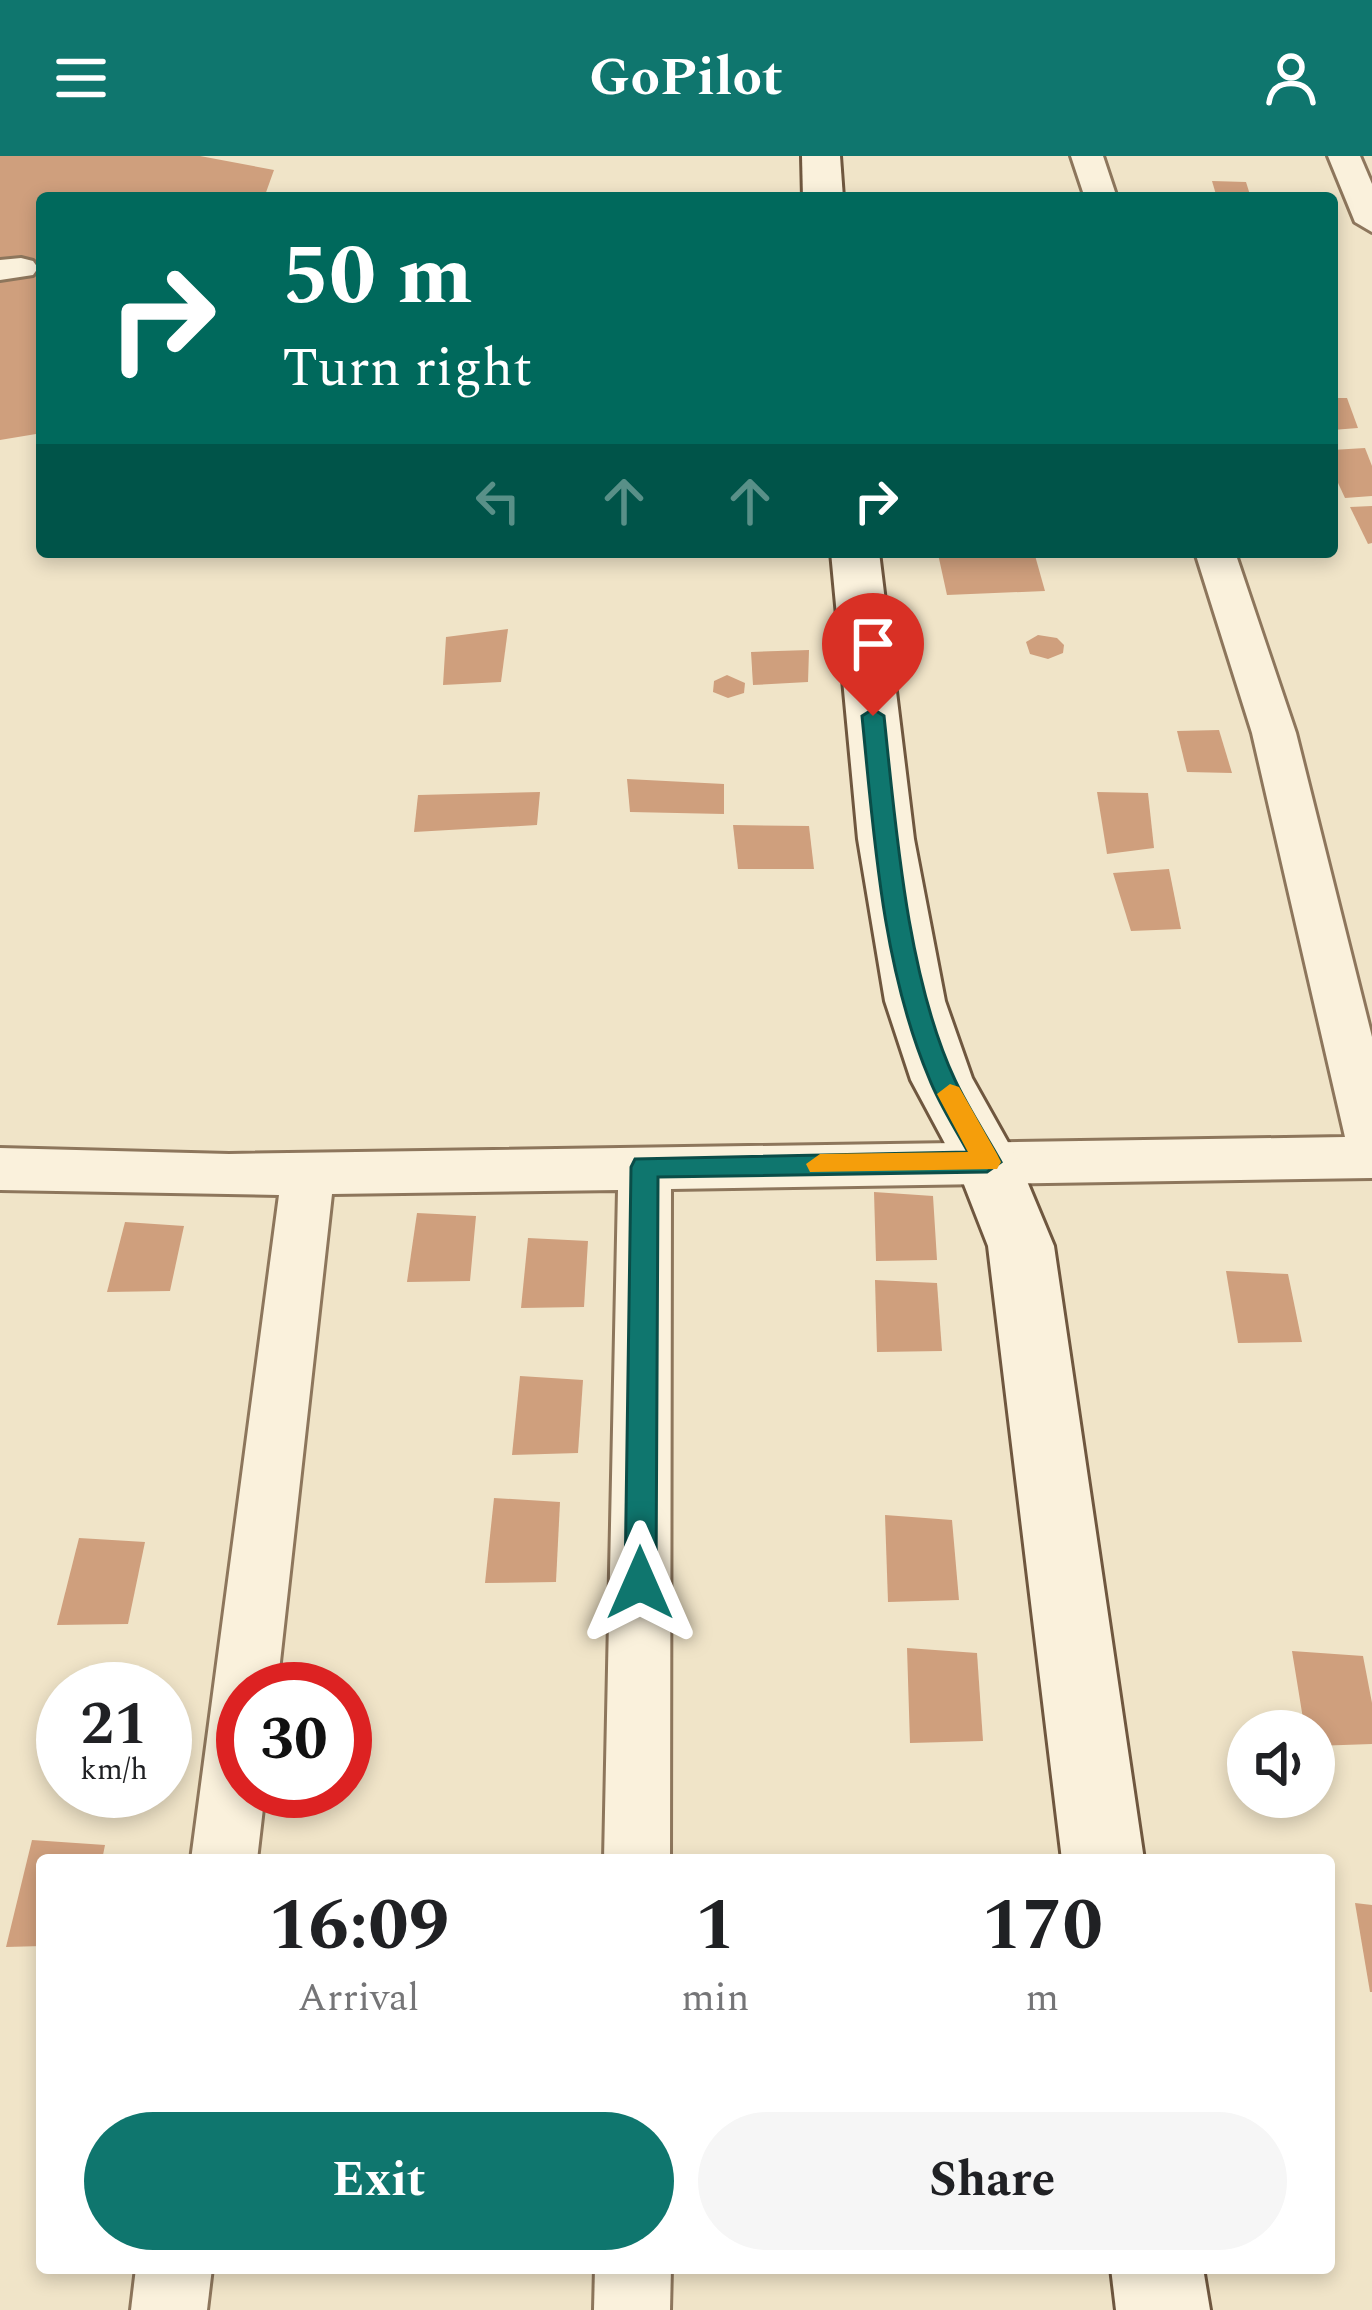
<!DOCTYPE html>
<html lang="en">
<head>
<meta charset="utf-8">
<style>
	body { margin:0; font-family:Spectral,serif; background:#f6f6f6; color:#202124; height:100vh; display:flex; flex-direction:column; font-size:45px; white-space:nowrap }
	* { box-sizing:border-box; margin:0 }
	p { font-size:39px; color:#757577 }
	.icon { flex:none; width:66px; height:66px; fill:none; stroke:currentColor; stroke-width:2; stroke-linecap:round; stroke-linejoin:round }
	.map { position:relative; flex:1; overflow:hidden }
	.panel { position:absolute; left:36px; top:1698px; width:1299px; height:420px; display:flex; flex-direction:column; background:#fff; border-radius:12px; box-shadow:0 6px 18px #0003 }
	.panel>* { flex:none }
	.top-card { position:absolute; left:36px; top:36px; width:1302px; height:366px; border-radius:12px; box-shadow:0 6px 18px #0003; background:#00695c; color:#fff; overflow:hidden }
	.tools { position:absolute; left:1227px; top:1554px; display:grid; gap:24px }
	.tools a { display:grid; place-items:center; width:108px; height:108px; border-radius:50%; background:#fff; box-shadow:0 6px 18px #0003; font-size:60px }
	.speed { position:absolute; left:36px; top:1506px; display:flex; gap:24px; font-size:60px; font-weight:700; text-align:center }
	.speed>* { display:grid; place-content:center; width:156px; height:156px; border-radius:50%; background:#fff; box-shadow:0 6px 18px #0003; line-height:1 }
	.speed small { font-size:30px; font-weight:400 }
	.speed .limit { border:18px solid #d22; background:#fff; color:#111 }
	.pin { position:absolute; display:grid; place-items:center; width:102px; height:102px; color:#fff; margin:-123px -51px; border-radius:50% 50% 50% 0; rotate:-45deg; box-shadow:0 0 12px #0007 }
	.pin .icon { rotate:45deg }
	.me { position:absolute; width:132px; margin:-66px; rotate:0deg; stroke-linejoin:round; filter:drop-shadow(0 0 9px #0008) }
	.turn { display:flex; align-items:center; gap:42px; height:252px; padding:0 48px; font-size:54px }
	.turn .icon { width:156px; height:156px; stroke-width:2.5 }
	.turn b { display:block; font-size:84px; line-height:102px }
	.lanes { display:flex; align-items:center; height:114px; padding:0 48px; background:#0003; justify-content:center; gap:60px; direction:ltr }
	.lanes .off { opacity:.35 }
	.eta { display:flex; justify-content:space-evenly; align-items:center; height:204px; text-align:center }
	.eta b { font-size:72px; font-weight:700; line-height:84px }
	.button { display:flex; gap:24px; margin-top:auto; padding:24px 48px }
	.button a { flex:1; height:138px; border-radius:72px; background:#0f766e; color:#fff; font-size:48px; font-weight:700; line-height:138px; text-align:center }
	.button a+a { background:#f6f6f6; color:#202124 }
	header { display:flex; justify-content:space-between; align-items:center; height:156px; padding:0 48px; background:#0f766e; color:#fff; font-size:54px; font-weight:700 }
	.map>svg:first-child { display:block }
</style>
</head>
<body>
<header><svg class="icon" aria-label="menu" viewBox="0 0 24 24"><path d="M4 6h16M4 12h16M4 18h16"/></svg>GoPilot<svg class="icon" aria-label="person" viewBox="0 0 24 24"><circle cx="12" cy="8" r="4"/><path d="M4 21q1-7 8-7t8 7"/></svg></header>
<div class="map">
<svg width="1372" height="2154" viewBox="0 0 1372 2154">
	<rect width="100%" height="100%" fill="#f0e4c8"/>
	<g fill="#cf9f7d">
		<polygon points="0,0 200,0 274,14 264,42 42,42 42,277 0,284"/>
		<polygon points="1212,25 1246,26 1251,42 1217,42"/>
		<polygon points="1332,242 1347,242 1358,272 1332,274"/>
		<polygon points="1365,292 1372,310 1372,340 1345,342 1332,314 1332,294"/>
		<polygon points="1372,350 1372,387 1368,388 1350,351"/>
		<polygon points="1034,396 1045,435 947,439 938,398"/>
		<polygon points="508,473 501,526 443,529 446,481"/>
		<polygon points="1038,479 1057,482 1064,489 1063,497 1048,503 1030,498 1026,486"/>
		<polygon points="809,494 808,526 753,529 751,496"/>
		<polygon points="727,519 745,527 744,537 728,542 713,536 714,525"/>
		<polygon points="1219,574 1232,617 1187,616 1177,575"/>
		<polygon points="627,623 724,628 724,658 630,656"/>
		<polygon points="540,636 537,669 414,676 418,639"/>
		<polygon points="1097,636 1148,637 1154,692 1107,698"/>
		<polygon points="733,669 809,670 814,713 738,713"/>
		<polygon points="1169,713 1181,773 1131,775 1113,717"/>
		<polygon points="874,1036 933,1040 937,1104 876,1105"/>
		<polygon points="417,1057 476,1060 470,1125 407,1126"/>
		<polygon points="125,1066 184,1070 170,1135 107,1136"/>
		<polygon points="528,1082 588,1085 584,1151 521,1152"/>
		<polygon points="1226,1115 1288,1118 1302,1186 1238,1187"/>
		<polygon points="875,1124 937,1127 942,1195 877,1196"/>
		<polygon points="520,1220 583,1224 578,1297 512,1299"/>
		<polygon points="494,1342 560,1346 556,1426 485,1427"/>
		<polygon points="885,1359 952,1364 959,1444 888,1446"/>
		<polygon points="79,1382 145,1386 128,1468 57,1469"/>
		<polygon points="907,1492 977,1497 983,1585 910,1587"/>
		<polygon points="1292,1495 1363,1500 1372,1547 1372,1588 1314,1590 1314,1575 1305,1575"/>
		<polygon points="32,1684 105,1689 102,1704 42,1704 42,1790 6,1791"/>
		<polygon points="1355,1747 1372,1749 1372,1836 1370,1836"/>
	</g>
	<g fill="none" stroke-linecap="round" stroke-linejoin="round">
		<g stroke="#8d765c" stroke-width="6">
			<g id="street">
				<polygon points="1071,0 1103,0 1117,42 1085,42"/>
				<polygon points="1328,0 1360,0 1372,28 1372,76 1355,66"/>
				<polygon points="21,102 33,105 38,112 33,119 0,124 0,104"/>
				<polygon points="1195,396 1235,396 1296,577 1372,881 1372,1022 671,1033 670,1704 604,1704 618,1034 332,1038 277,1533 243,1533 243,1635 265,1635 257,1704 191,1704 279,1039 0,1034 0,992 229,998 1345,981 1252,577"/>
				<polygon points="136,2112 212,2112 207,2154 131,2154"/>
				<polygon points="595,2112 671,2112 670,2154 594,2154"/>
			</g>
		</g>
		<g stroke="#6f573f" stroke-width="6">
			<g id="secondary">
				<polygon points="802,0 840,0 843,42 803,42"/>
				<polygon points="831,396 879,396 914,683 945,845 972,922 1019,1006 1054,1090 1144,1704 1062,1704 988,1090 956,1008 911,924 885,845 858,683"/>
				<polygon points="1111,2112 1203,2112 1210,2154 1116,2154"/>
			</g>
		</g>
		<use href="#street" fill="#faf1dc" fill-rule="evenodd"/>
		<use href="#secondary" fill="#faf1dc" fill-rule="evenodd"/>
	</g>
	<path fill="#0f766e" stroke="#0a4d48" stroke-width="3" d="M873,553L884,560C896,673 907,821 955,924C968,952 986,979 1001,1006L987,1016L658,1021L656,1427L651,1437L640,1441L629,1437L625,1427L631,1011L635,1003L968,996C955,972 939,948 929,922C882,810 874,680 862,560Z"/>
	<polygon fill="#f59e0b" points="950,928 959,931 997,998 1001,1006 997,1013 810,1016 806,1008 820,998 968,996 937,938"/>
</svg>
<div class="tools">
<a><svg class="icon" aria-label="sound" viewBox="0 0 24 24"><path d="M4 9h4l5-4v14l-5-4H4zM17 9q2 3 0 6"/></svg></a>
</div>
<div class="speed"><div>21<small>km/h</small></div><div class="limit">30</div></div>
<div class="pin" style="left:873px;top:560px;background:#d93025"><svg class="icon" aria-label="arrive" viewBox="0 0 24 24"><path d="M6 21V4h12l-3 4 3 4H6"/></svg></div>
<svg class="me" style="left:640px;top:1427px" viewBox="-20 -20 40 40"><path d="M0-17L14 15 0 8-14 15z" fill="#0f766e" stroke="#fff" stroke-width="4"/></svg>
<div class="top-card">
<div class="turn"><svg class="icon" aria-label="right" viewBox="0 0 24 24"><path d="M7 20v-9h11M14 6l5 5-5 5"/></svg><div><b>50 m</b>Turn right</div></div>
<div class="lanes"><svg class="icon off" aria-label="left" viewBox="0 0 24 24"><path d="M17 20v-9H6M10 6l-5 5 5 5"/></svg><svg class="icon off" aria-label="ahead" viewBox="0 0 24 24"><path d="M12 20V5M6 11l6-6 6 6"/></svg><svg class="icon off" aria-label="ahead" viewBox="0 0 24 24"><path d="M12 20V5M6 11l6-6 6 6"/></svg><svg class="icon" aria-label="right" viewBox="0 0 24 24"><path d="M7 20v-9h11M14 6l5 5-5 5"/></svg></div>
</div>
<section class="panel">
<div class="eta">
<div><b>16:09</b><p>Arrival</p></div>
<div><b>1</b><p>min</p></div>
<div><b>170</b><p>m</p></div>
</div>
<div class="button"><a>Exit</a><a>Share</a></div>
</section>
</div>
</body>
</html>
